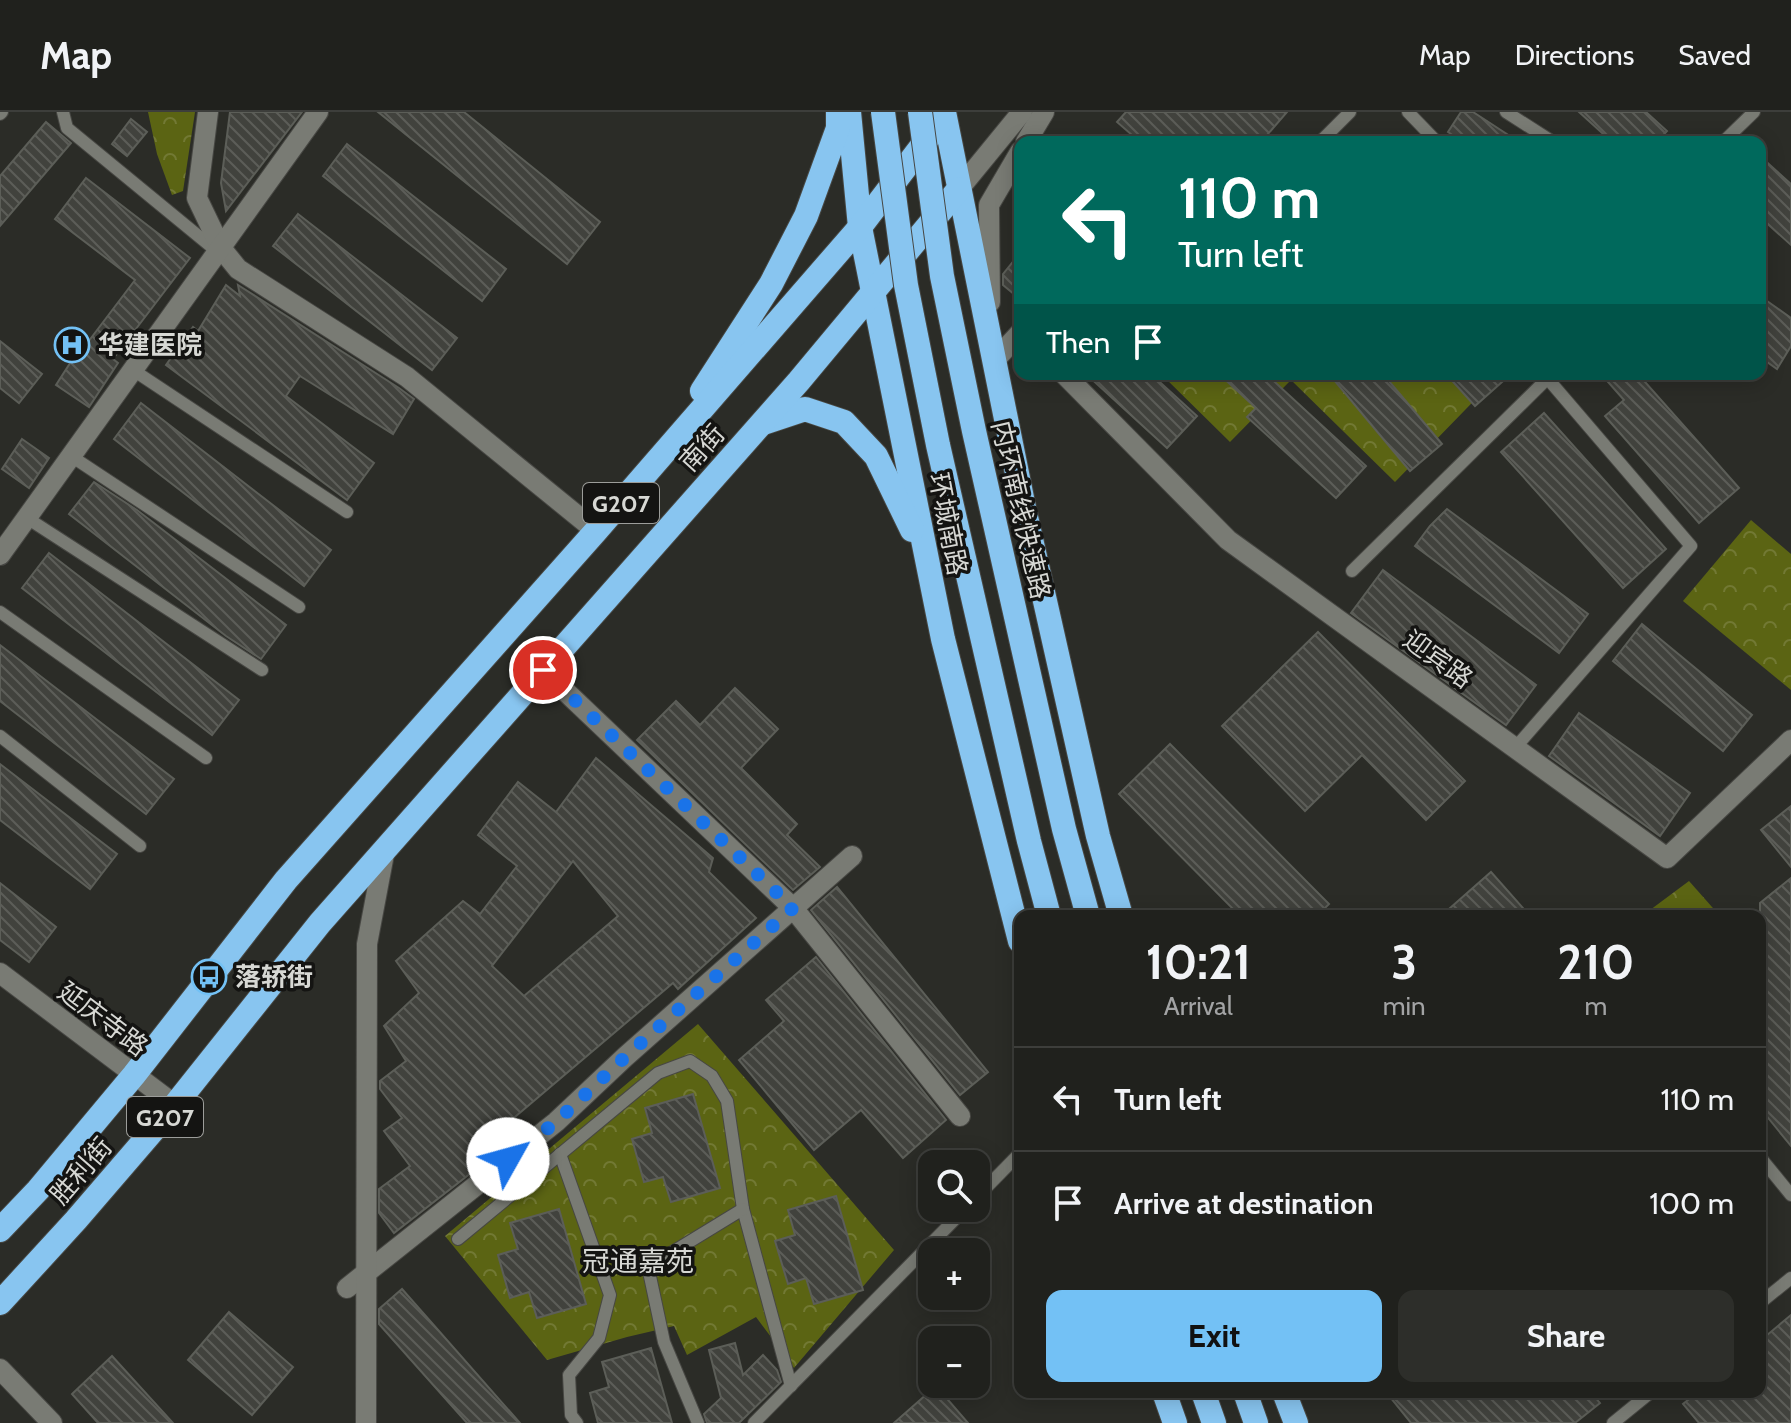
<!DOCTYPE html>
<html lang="en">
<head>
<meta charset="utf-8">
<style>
	body { margin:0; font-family:Cabin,"Noto Sans SC",sans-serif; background:#2d2e2a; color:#f1f3f6; height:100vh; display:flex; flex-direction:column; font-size:30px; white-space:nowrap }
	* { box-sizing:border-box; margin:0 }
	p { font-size:26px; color:#a2a3a4 }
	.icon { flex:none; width:44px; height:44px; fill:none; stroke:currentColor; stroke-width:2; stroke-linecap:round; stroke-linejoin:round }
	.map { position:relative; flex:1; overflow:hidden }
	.drawer { position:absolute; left:1014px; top:798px; width:752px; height:488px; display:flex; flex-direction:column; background:#20211d; border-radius:16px; box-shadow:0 4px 20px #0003,0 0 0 2px #3d3e3b }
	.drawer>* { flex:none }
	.banner { position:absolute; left:1014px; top:24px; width:752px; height:244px; border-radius:16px; box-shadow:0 4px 20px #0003,0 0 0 2px #3d3e3b; background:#00695c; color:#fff; overflow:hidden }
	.controls { position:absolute; left:918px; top:1038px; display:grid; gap:16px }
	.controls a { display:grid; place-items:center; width:72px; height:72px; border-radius:16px; background:#20211d; box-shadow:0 4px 20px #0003,0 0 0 2px #3d3e3b; font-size:40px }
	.pin { position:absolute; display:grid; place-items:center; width:68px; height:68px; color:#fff; margin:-34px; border:4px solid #fff; border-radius:50%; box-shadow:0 2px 8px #0007 }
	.me { position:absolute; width:88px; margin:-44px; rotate:52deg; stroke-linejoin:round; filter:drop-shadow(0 0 6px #0008) }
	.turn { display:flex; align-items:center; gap:28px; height:168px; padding:0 32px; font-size:36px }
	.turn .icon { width:104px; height:104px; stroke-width:2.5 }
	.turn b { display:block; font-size:56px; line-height:68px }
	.then { display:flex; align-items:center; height:76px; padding:0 32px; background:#0003; gap:16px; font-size:30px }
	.eta { display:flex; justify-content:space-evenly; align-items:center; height:136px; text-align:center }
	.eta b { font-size:48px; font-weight:700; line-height:56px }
	.primary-button { display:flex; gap:16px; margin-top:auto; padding:16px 32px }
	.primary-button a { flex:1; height:92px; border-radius:16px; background:#73c1f5; color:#111; font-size:32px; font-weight:700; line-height:92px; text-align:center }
	.primary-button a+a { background:#2d2e2a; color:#f1f3f6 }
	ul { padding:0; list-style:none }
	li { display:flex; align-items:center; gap:24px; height:104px; padding:0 32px; border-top:2px solid #3d3e3b }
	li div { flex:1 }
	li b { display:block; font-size:30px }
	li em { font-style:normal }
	header { display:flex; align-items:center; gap:48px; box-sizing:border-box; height:112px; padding:0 40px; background:#20211d; border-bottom:2px solid #3d3e3b }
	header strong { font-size:38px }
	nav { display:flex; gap:44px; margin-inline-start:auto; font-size:28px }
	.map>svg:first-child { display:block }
</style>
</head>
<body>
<header>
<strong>Map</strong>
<nav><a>Map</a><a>Directions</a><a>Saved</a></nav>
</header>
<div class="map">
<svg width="1791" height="1311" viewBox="0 0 1791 1311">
	<defs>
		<pattern id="forest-crowns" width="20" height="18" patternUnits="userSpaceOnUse" patternTransform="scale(2)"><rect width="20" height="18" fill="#5b6413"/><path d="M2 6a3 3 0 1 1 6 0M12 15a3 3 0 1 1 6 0" fill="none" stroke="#727934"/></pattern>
		<pattern id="building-back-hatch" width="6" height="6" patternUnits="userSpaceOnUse" patternTransform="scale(2)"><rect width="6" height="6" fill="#41423d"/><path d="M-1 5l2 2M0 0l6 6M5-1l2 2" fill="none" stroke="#5c5d58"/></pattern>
	</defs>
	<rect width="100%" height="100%" fill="#2b2c27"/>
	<g fill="url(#forest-crowns)">
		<polygon points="148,0 195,0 183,79 172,83 157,42"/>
		<polygon points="1161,262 1500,262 1395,370 1291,268 1230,330"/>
		<polygon points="1751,408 1791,442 1791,578 1683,489"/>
		<polygon points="1689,769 1720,804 1642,804"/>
		<polygon points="698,912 894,1138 794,1256 756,1205 687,1243 674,1214 627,1225 547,1248 445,1124"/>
	</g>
	<g fill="url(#building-back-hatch)" stroke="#5c5e58" stroke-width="2" fill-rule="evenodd">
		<polygon points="230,0 302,0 226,99 221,71"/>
		<polygon points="378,0 464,0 600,110 567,152"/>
		<polygon points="1126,0 1287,0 1261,30 1140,30 1117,10"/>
		<polygon points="1461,0 1473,0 1519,30 1463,30 1448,20"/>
		<polygon points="1579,0 1646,0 1667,19 1657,30 1612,30"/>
		<polygon points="131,7 147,20 127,44 112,32"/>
		<polygon points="46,10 71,31 0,114 0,64"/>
		<polygon points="347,32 506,157 482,189 323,64"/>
		<polygon points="1760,44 1791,72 1791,133 1760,105"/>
		<polygon points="86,66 190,146 113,247 118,251 89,295 56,273 85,228 88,230 135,168 55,107"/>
		<polygon points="298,102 457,226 432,258 273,134"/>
		<polygon points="1020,141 1020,187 1003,173 1003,162"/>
		<polygon points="226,173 240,184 238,173 399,276 414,287 393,322 300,264 286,284 374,351 347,388 166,253 193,215 198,219"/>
		<polygon points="1760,184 1791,206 1791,234 1777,257 1760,245"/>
		<polygon points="0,229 42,262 19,291 0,276"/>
		<polygon points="1086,262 1151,262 1197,304 1167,336"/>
		<polygon points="1219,262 1266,262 1366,354 1336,386 1247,305 1256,296"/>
		<polygon points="1329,262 1383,262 1442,332 1410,359"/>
		<polygon points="1446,262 1511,262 1475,294"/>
		<polygon points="1601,262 1638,262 1739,376 1699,411 1605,304 1624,288"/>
		<polygon points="141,291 331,438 304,474 114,327"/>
		<polygon points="1544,301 1666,437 1623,476 1501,340"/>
		<polygon points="22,327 49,346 29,376 2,357"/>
		<polygon points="94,370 137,398 286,513 261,547 226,524 69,402"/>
		<polygon points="1447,397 1588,502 1559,541 1415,434 1430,414"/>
		<polygon points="49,441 239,588 212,623 22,476"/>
		<polygon points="1383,458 1536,573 1506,613 1351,501"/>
		<polygon points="1642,512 1752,603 1723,639 1613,549"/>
		<polygon points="1318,520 1465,669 1426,708 1362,643 1305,699 1222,614"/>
		<polygon points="0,533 174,667 146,702 0,589"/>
		<polygon points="735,576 778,617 741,656 797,712 787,723 820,755 793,778 637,628 676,589 700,613"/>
		<polygon points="1579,601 1690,681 1660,724 1549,644"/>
		<polygon points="1170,632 1329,792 1317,804 1240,804 1119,682"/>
		<path d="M596,646L713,746L709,760L756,806L678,877L673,871L509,1010L514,1017L470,1050L476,1057L394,1121L379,1101V1077L410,1054L384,1019L402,1006L380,977V969L406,949L384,914L419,881L396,849L463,789L480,802L517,754L478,723L518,670L556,700ZM573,749L618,804L524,884L492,854Z"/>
		<polygon points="0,652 117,742 90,777 0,708"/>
		<polygon points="1791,694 1791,755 1761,718"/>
		<polygon points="1491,760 1530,804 1441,804"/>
		<polygon points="1791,766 1791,1034 1760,996 1760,791"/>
		<polygon points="0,771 56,815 29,850 0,828"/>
		<polygon points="837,775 988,960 960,983 811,798"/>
		<polygon points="816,845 946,1008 903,1046 861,998 814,1038 739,948 784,909 766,888"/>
		<polygon points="693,982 720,1076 671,1090 663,1065 644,1070 632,1027 652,1021 645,996"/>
		<polygon points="836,1084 863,1178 814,1192 806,1166 788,1172 775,1129 795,1123 788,1098"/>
		<polygon points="559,1097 586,1192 537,1206 529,1180 510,1186 498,1143 518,1137 510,1111"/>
		<polygon points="402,1177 520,1311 467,1311 379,1212 379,1197"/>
		<polygon points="229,1200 293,1255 252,1303 188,1248"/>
		<polygon points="1791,1203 1791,1311 1699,1311 1683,1292 1698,1280 1760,1280 1760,1229"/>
		<polygon points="735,1231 743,1263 763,1243 777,1258 781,1270 739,1311 707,1311 704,1302 721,1286 709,1238"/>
		<polygon points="651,1236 672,1311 598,1311 590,1281 609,1275 602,1250"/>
		<polygon points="112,1244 173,1311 98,1311 72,1282"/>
		<polygon points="936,1274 968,1311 894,1311"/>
		<polygon points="1386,1280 1591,1280 1600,1291 1575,1311 1411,1311"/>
	</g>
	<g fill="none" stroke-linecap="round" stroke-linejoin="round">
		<g stroke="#474743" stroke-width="14">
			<g id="lane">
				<polyline points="63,0 67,16 219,141"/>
				<polyline points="1408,0 1437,30"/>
				<polyline points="1506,0 1553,30"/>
				<polyline points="0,2 2,0"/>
				<polyline points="1320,30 1350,0"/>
				<polyline points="1723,30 1754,0"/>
				<polyline points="133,258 347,400"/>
				<polyline points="71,344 299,495"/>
				<polyline points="27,406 262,558"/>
				<polyline points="1352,459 1552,262"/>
				<polyline points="0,500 206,646"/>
				<polyline points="0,624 140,734"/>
				<polyline points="1515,636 1691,434 1548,267"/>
				<polyline points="560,1042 610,1183 599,1226 569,1263 571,1303 577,1311"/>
				<polyline points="1760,1045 1791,1083"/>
				<polyline points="976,1086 1020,1041"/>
				<polyline points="458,1127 658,961 690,949 712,964 727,989 743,1097 791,1274"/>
				<polyline points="1760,1191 1791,1166"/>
				<polyline points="698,1311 664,1230 648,1155 743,1097"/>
				<polyline points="754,1311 966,1096"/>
				<polyline points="1613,1311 1651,1280"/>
			</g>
		</g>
		<g stroke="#474743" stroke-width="22">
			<g id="street">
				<polyline points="208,0 197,86 221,136 238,157 407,265 596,419"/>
				<polyline points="994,249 1020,221"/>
				<polyline points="1064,262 1228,428 1667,746 1791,628"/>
				<polyline points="0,443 318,0"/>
				<polyline points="543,558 793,796 960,1004"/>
				<polyline points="347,1176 556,1010 625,945 852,744"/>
				<polyline points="0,1257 52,1311"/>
				<polyline points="366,1311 367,832 385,737"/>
			</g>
		</g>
		<g stroke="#474743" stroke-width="22">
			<g id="secondary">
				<polyline points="1026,30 1044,0"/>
				<polyline points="959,77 1022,0"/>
				<polyline points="990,190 989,93 1020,40"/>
				<polyline points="0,861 175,993"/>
			</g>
		</g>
		<g stroke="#474743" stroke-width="26">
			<g id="highway">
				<polyline points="849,0 860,115 943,527 1020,829"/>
				<polyline points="944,0 1024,396 1098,724 1121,804"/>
				<polyline points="702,279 771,172 806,104 838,16 838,0"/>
				<polyline points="763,311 805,297 844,310 876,344 912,418"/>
				<polyline points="0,1118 38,1078 134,963 286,768 596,419 860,115 944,5"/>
				<polyline points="0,1191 76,1108 175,993 320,811 799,269 959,77"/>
				<polyline points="1164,1280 1175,1311"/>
				<polyline points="1203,1280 1214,1311"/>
				<polyline points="1245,1280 1256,1311"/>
				<polyline points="1284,1280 1296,1311"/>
			</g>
		</g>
		<use href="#lane" stroke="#797b74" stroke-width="12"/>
		<use href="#street" stroke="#797b74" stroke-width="20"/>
		<use href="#secondary" stroke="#797b74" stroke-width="20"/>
		<use href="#highway" stroke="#88c5f0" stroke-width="24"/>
		<g stroke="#474743" stroke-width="26" stroke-linecap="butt">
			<g id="highway-bridge">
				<polyline points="883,0 906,173 938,333 1029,729 1049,804"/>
				<polyline points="920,0 942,164 974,319 1064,717 1088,804"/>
			</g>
		</g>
		<use href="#highway-bridge" stroke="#88c5f0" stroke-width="24"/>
	</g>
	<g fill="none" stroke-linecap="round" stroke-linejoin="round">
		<polyline stroke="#1a73e8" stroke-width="14" stroke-dasharray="0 25.2" points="508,1047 556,1010 625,945 793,796 543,558"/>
	</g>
	<defs>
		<g id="hospital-ring" transform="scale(1.8)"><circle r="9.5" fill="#141412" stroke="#73c1f5" stroke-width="1.5"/><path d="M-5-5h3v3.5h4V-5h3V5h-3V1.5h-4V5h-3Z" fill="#73c1f5"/></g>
		<g id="bus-ring" transform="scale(1.8)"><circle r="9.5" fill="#141412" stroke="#73c1f5" stroke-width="1.5"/><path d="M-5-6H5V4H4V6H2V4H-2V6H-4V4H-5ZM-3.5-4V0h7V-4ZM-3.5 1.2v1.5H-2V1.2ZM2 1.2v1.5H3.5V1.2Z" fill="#73c1f5"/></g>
	</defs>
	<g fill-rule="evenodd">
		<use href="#hospital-ring" x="72" y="233"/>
		<use href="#bus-ring" x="209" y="865"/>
	</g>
	<g text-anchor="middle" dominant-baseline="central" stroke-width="7" stroke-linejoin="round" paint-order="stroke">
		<g fill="#141412" stroke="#9c9d9a" stroke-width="2">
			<rect x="583" y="371" width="76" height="40" rx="6"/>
			<rect x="127" y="985" width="76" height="40" rx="6"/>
		</g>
		<g font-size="24" font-weight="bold" fill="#d7d8d4">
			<text x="621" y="391">G207</text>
			<text x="165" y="1005">G207</text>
		</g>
		<g font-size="26" font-weight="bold" fill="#d7d8d4" stroke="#141412" text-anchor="start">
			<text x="98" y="233">华建医院</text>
			<text x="235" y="865">落轿街</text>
		</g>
		<g font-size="26" fill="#d7d8d4" stroke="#141412">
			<text transform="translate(702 336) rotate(-48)">南街</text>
			<text transform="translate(1021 398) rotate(77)">内环南线快速路</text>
			<text transform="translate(948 412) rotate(79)">环城南路</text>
			<text transform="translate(1438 547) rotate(36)">迎宾路</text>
			<text transform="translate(103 907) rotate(37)">延庆寺路</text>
			<text transform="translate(81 1059) rotate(-49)">胜利街</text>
		</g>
		<g font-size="28" fill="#d7d8d4" stroke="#141412">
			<text x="638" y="1149">冠通嘉苑</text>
		</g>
	</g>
</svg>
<div class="controls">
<a><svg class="icon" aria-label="search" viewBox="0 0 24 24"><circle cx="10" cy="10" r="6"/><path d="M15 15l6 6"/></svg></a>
<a>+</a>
<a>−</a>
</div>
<div class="pin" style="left:543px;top:558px;background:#d93025"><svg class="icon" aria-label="arrive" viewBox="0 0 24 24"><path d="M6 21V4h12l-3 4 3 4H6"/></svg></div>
<svg class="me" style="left:508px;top:1047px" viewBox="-20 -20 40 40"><circle r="19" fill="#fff"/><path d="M0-13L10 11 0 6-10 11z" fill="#1a73e8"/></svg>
<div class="banner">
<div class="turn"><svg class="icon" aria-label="left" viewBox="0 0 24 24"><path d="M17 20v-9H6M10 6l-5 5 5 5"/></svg><div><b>110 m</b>Turn left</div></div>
<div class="then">Then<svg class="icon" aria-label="arrive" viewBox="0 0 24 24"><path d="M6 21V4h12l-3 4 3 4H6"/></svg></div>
</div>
<section class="drawer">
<div class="eta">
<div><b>10:21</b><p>Arrival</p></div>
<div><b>3</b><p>min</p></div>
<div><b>210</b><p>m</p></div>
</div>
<ul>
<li><svg class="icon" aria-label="left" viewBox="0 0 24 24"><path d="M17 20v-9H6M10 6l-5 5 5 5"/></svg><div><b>Turn left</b></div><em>110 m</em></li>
<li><svg class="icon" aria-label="arrive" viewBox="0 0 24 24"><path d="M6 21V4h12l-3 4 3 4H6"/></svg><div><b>Arrive at destination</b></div><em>100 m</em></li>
</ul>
<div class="primary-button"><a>Exit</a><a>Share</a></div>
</section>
</div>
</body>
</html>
